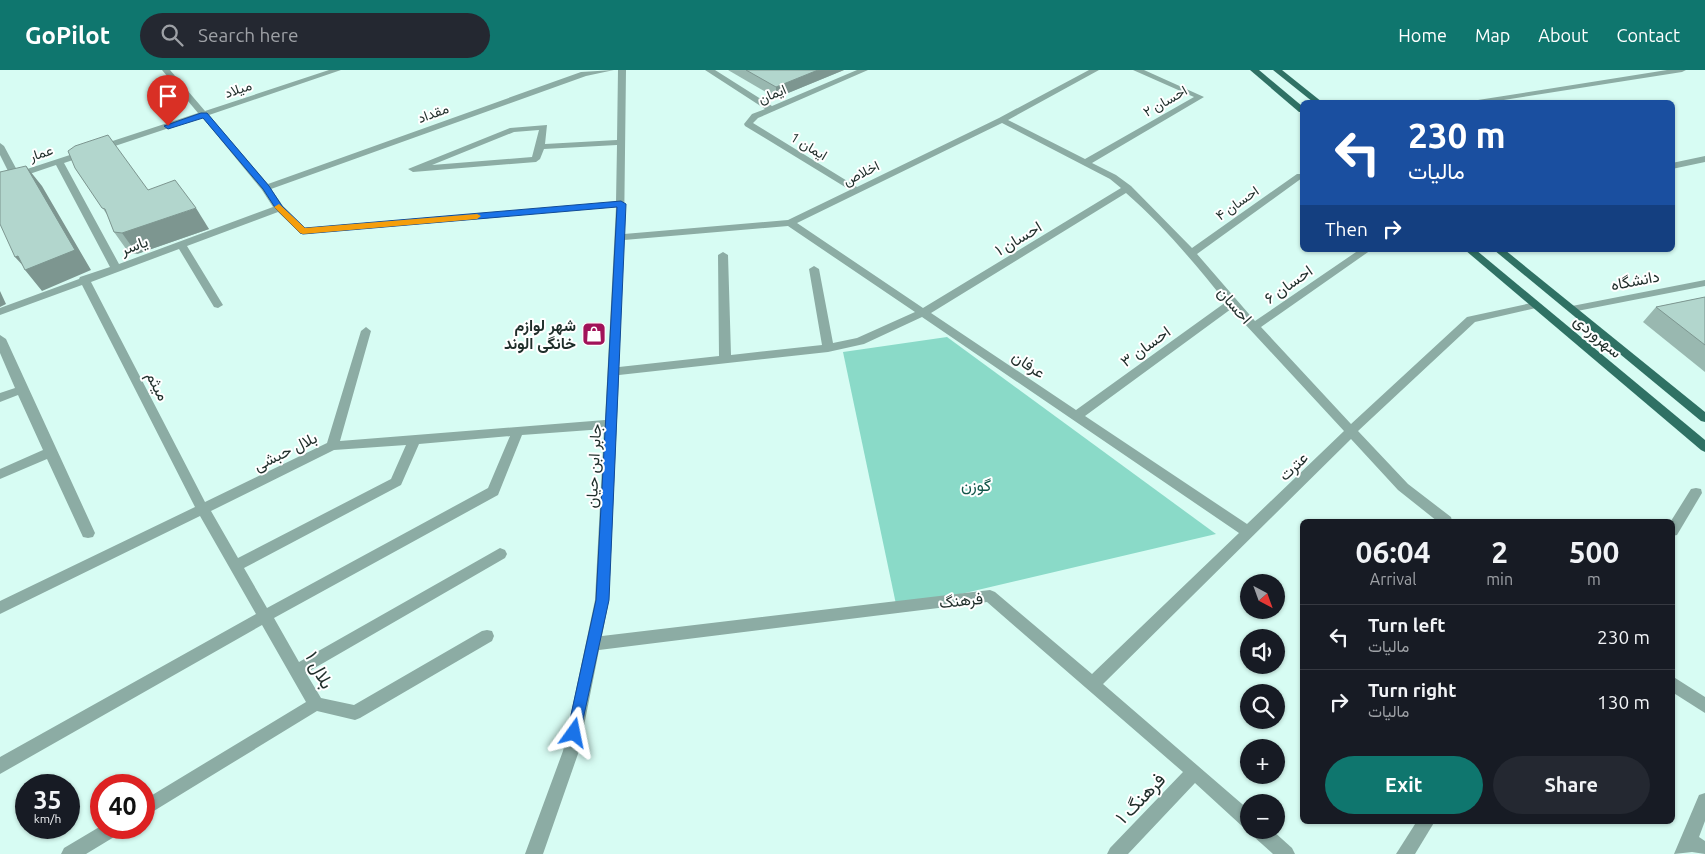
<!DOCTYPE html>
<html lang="en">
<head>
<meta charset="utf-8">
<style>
	body { margin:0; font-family:Ubuntu,Vazirmatn,sans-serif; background:#242831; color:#f1f3f6; height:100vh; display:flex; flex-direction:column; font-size:19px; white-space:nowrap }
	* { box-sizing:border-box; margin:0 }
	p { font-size:16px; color:#9ea1a6 }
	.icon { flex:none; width:28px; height:28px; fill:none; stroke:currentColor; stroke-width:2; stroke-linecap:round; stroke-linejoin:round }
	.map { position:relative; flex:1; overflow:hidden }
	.side { position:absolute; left:1300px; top:449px; width:375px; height:305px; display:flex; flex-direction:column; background:#171b24; border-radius:8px; box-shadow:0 1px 4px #0004 }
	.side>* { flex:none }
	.guide { position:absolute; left:1300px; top:30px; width:375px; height:152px; border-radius:8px; box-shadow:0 1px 4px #0004; background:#1a4fa0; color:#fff; overflow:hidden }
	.needle { width:32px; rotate:139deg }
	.tools { position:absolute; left:1240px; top:504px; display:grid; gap:10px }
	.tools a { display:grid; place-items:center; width:45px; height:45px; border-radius:50%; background:#171b24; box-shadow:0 1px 4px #0004; font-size:25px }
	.speed { position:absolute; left:15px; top:704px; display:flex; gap:10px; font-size:25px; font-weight:700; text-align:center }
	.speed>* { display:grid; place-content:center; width:65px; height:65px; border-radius:50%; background:#171b24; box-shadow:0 1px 4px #0004; line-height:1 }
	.speed small { font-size:12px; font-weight:400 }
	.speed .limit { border:8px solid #d22; background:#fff; color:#111 }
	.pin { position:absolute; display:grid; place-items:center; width:42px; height:42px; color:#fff; margin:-51px -21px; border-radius:50% 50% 50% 0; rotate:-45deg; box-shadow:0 0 5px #0007 }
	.pin .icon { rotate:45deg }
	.me { position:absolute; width:55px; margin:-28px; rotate:12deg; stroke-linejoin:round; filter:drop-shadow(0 0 4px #0008) }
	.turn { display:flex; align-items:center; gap:18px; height:105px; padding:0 25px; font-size:22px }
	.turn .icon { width:65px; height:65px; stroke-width:2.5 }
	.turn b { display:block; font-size:35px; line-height:42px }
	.then { display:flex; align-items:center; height:48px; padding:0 25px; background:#0003; gap:10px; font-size:19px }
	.eta { display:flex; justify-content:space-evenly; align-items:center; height:85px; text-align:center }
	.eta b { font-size:30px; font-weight:700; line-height:35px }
	.primary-button { display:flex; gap:10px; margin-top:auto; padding:10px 25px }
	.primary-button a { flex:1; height:58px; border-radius:30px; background:#0f766e; color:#fff; font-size:20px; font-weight:700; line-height:58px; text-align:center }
	.primary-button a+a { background:#242831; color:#f1f3f6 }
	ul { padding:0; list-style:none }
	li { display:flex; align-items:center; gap:15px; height:65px; padding:0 25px; border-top:1px solid #363941 }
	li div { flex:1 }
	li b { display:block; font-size:19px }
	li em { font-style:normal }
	header { display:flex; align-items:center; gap:30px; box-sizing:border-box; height:70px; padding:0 25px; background:#0f766e; color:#fff }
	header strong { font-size:24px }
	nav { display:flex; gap:28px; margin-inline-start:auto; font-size:18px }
	.search { width:350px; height:45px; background:#242831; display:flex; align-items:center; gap:12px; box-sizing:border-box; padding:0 18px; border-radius:28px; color:#9ea1a6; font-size:19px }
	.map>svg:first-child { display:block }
</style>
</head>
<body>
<header>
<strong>GoPilot</strong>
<div class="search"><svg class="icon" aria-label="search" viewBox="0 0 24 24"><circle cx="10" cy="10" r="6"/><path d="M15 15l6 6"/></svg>Search here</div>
<nav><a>Home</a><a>Map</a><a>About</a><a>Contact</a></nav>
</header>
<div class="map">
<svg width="1705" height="784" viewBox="0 0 1705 784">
	<rect width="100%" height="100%" fill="#d7fcf3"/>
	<polygon fill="#8adac8" points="947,267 1216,464 897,539 843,282"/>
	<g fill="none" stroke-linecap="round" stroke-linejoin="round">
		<g fill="#8caca4" fill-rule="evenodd">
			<path d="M162,0H170L205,41L329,0H341L209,45L268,114L581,2L614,0L586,6L271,119L283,136L305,158L616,132L617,75L544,79L540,89L536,92L413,102L408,99L510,58L547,55L545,74L617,70L618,0H626L624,164L788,150L850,120L745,56L744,54L752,44L765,39L705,0H715L772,36L857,0H868L758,48L753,53L857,117L999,48L1089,0H1099L1008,50L1085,89L1194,27L1133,0H1144L1204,27L1092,93L1116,105L1131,116L1192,178L1297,104H1302V108L1197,184L1255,251L1359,180H1371L1261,257L1351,354L1467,247L1536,232L1541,235L1536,238L1475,252L1358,361L1408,414L1451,447L1452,451H1437L1398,420L1351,369L1103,614L1249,740V759L1243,757L1195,713L1128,784H1107L1110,778L1183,702L987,532L599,580L579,681L543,784H525L563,681L595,530L604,359L522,365L498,425L274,548L299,592L500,478L505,480L507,484L505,488L306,603L321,628L354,635L482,561L487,560L492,561L494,566L492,571L360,648L355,650L317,641L144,747V730L306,632L262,555L0,704V687L256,544L200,446L0,544V531L195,437L82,215L0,245V238L79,209L80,207L110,197L56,95L0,114V108L10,105L0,85V73L4,76L18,102L198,43ZM202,47L262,120L273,137L119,194L64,93ZM1002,53L1110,109L1121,118L923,238L797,153ZM539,60L532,87L432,95L514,62ZM1126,123C1164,156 1195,194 1226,232L1076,340L931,243ZM616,137L605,350L340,371L371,261L366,257L361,261L327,373L205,432L91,212L179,179L214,237L218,238L223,235L187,176L278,142L300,163L303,164ZM788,156L915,242L857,268L833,273L819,199L814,196L809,199L822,275L731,285L728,185L723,182L718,185L719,286L619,297L624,170ZM1231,239L1344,361L1247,454L1085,346ZM922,247L1239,463L1092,604L995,522L990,520L602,566L609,530L619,305L828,282L864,274ZM510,366L488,418L267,538L244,498L401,415L419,374ZM406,375L391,409L238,488L211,441L334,380Z"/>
			<polygon points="1667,0 1686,0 1682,2 1491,32 1474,32 1478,30"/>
			<polygon points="1705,86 1705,92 1672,99 1672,93"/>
			<polygon points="1705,210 1705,216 1572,242 1567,239 1572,236"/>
			<polygon points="0,265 6,269 95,463 93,467 88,468 83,467 47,389 0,409 0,399 43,380 18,325 0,332 0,323 15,318 0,283"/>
			<polygon points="1696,418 1701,419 1702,423 1677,465 1672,466 1671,451 1691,419"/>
			<polygon points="1672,606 1705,627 1705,643 1672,622"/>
			<polygon points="1705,723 1705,751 1699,767 1705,771 1705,784 1692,782 1674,784 1699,725"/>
			<polygon points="1417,751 1435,751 1415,784 1396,784"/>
			<polygon points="101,756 101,758 121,758 119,764 86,784 61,784 64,778"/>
			<polygon points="1251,760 1272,760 1292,778 1295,784 1273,784 1253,766"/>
		</g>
		<g fill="#2f7164" fill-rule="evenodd">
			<polygon points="1250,0 1259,0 1302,36 1302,42 1299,42"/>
			<polygon points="1273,0 1282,0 1322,32 1313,32"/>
			<polygon points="1465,180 1476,180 1705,370 1705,382 1701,380"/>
			<polygon points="1494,180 1505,180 1705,342 1705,352 1701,351"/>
		</g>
	</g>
	<g fill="#99b8b0">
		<polygon points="728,0 844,0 776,28"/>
		<polygon points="75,98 148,120 209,159 137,184 129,183 114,162 108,146"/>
		<polygon points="1705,227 1705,302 1643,252 1656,237"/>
	</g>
	<g fill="#7d9690">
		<polygon points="818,0 844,0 776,28 776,17"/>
		<polygon points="26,96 42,116 91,200 42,221 25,200 26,199 15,187"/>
		<polygon points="196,138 209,159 137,184 122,163"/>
		<polygon points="0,221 6,234 0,237"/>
	</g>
	<g fill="#b2d6cd" stroke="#7d9690">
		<polygon points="746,0 818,0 776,17"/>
		<polygon points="108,65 148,120 175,110 196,138 122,163 114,162 105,139 102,138 75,98 68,81 75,76"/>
		<polygon points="26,96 75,180 25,200 18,186 15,187 0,154 0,102"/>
		<polygon points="1705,227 1705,275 1656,237"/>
	</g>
	<polygon fill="#1a73e8" stroke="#114b97" points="201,43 207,43 269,116 282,136 305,158 621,131 626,134 609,530 579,668 574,670 569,668 567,663 596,530 617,137 303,164 300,163 276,139 263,119 203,48 168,59 164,56"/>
	<polygon fill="#f59e0b" points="279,134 305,158 477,144 481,146 477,149 303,164 300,163 274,137"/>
	<defs>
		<g id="shop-square" transform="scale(1.25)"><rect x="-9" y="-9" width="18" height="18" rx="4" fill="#a11259" stroke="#fff"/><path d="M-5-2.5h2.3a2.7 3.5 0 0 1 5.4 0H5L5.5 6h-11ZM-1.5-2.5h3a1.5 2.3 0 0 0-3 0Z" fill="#fff"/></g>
	</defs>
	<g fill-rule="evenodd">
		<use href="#shop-square" x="594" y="264"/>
	</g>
	<g text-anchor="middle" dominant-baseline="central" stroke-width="4" stroke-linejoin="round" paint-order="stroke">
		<g font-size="14" fill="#1f2e2a" stroke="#fff">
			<text transform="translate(238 19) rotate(-19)">میلاد</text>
			<text transform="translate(772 24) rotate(-23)">ایمان</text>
			<text transform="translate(1165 31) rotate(-30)">احسان ۲</text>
			<text transform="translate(433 43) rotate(-20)">مقداد</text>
			<text transform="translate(809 76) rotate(31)">ایمان 1</text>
			<text transform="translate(41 83) rotate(-18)">عمار</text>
			<text transform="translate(861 103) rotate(-26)">اخلاص</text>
			<text transform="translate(1237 133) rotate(-35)">احسان ۴</text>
		</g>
		<g font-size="16" fill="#1f2e2a" stroke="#fff">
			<text transform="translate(1018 168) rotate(-31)">احسان ۱</text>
			<text transform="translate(134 175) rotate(-20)">یاسر</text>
			<text transform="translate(1635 210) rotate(-11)">دانشگاه</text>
			<text transform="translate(1288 214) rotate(-35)">احسان ۶</text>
			<text transform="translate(1235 235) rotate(49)">احسان</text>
			<text transform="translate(1598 266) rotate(40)">سهروردی</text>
			<text transform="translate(1145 276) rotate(-36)">احسان ۳</text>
			<text transform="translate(1029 294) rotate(34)">عرفان</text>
			<text transform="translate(158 316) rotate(63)">میثم</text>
			<text transform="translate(285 381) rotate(-26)">بلال حبشی</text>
			<text transform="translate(593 396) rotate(-87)">جابر ابن حیان</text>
			<text transform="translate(1293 396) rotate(-44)">عترت</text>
			<text transform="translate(961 530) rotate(-6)">فرهنگ</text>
		</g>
		<g font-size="16" font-weight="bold" fill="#1f2e2a" stroke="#fff" text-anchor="end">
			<text x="576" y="255">شهر لوازم<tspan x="576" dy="18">خانگی الوند</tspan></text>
		</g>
		<g font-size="16" fill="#115549" stroke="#fff">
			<text x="976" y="415">گوزن</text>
		</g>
		<g font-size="19" fill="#1f2e2a" stroke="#fff">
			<text transform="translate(320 600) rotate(62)">بلال ۱</text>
			<text transform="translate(1140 728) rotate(-46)">فرهنگ ۱</text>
		</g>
	</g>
</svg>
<div class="tools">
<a><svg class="needle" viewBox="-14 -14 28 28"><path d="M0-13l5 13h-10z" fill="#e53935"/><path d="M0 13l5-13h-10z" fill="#9ea1a6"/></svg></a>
<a><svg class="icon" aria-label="sound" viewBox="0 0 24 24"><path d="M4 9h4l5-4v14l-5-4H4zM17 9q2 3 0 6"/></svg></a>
<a><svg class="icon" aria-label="search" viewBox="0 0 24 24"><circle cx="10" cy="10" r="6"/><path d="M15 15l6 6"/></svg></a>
<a>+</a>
<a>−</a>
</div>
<div class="speed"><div>35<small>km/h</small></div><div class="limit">40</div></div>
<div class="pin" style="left:168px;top:56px;background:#d93025"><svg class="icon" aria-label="arrive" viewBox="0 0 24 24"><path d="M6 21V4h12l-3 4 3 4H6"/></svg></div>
<svg class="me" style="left:574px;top:663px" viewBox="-20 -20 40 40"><path d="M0-17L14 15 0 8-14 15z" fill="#1a73e8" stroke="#fff" stroke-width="4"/></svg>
<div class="guide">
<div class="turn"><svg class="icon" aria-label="left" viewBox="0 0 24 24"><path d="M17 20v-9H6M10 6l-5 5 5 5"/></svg><div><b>230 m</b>مالیات</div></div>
<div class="then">Then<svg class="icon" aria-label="right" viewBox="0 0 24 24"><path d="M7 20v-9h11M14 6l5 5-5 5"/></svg></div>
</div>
<section class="side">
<div class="eta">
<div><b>06:04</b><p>Arrival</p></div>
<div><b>2</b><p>min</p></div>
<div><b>500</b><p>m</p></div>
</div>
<ul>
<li><svg class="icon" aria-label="left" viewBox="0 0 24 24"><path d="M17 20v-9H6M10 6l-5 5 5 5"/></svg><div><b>Turn left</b><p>مالیات</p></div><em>230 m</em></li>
<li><svg class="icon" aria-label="right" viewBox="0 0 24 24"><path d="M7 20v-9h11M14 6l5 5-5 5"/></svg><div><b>Turn right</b><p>مالیات</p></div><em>130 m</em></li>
</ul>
<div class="primary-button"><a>Exit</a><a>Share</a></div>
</section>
</div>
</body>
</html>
